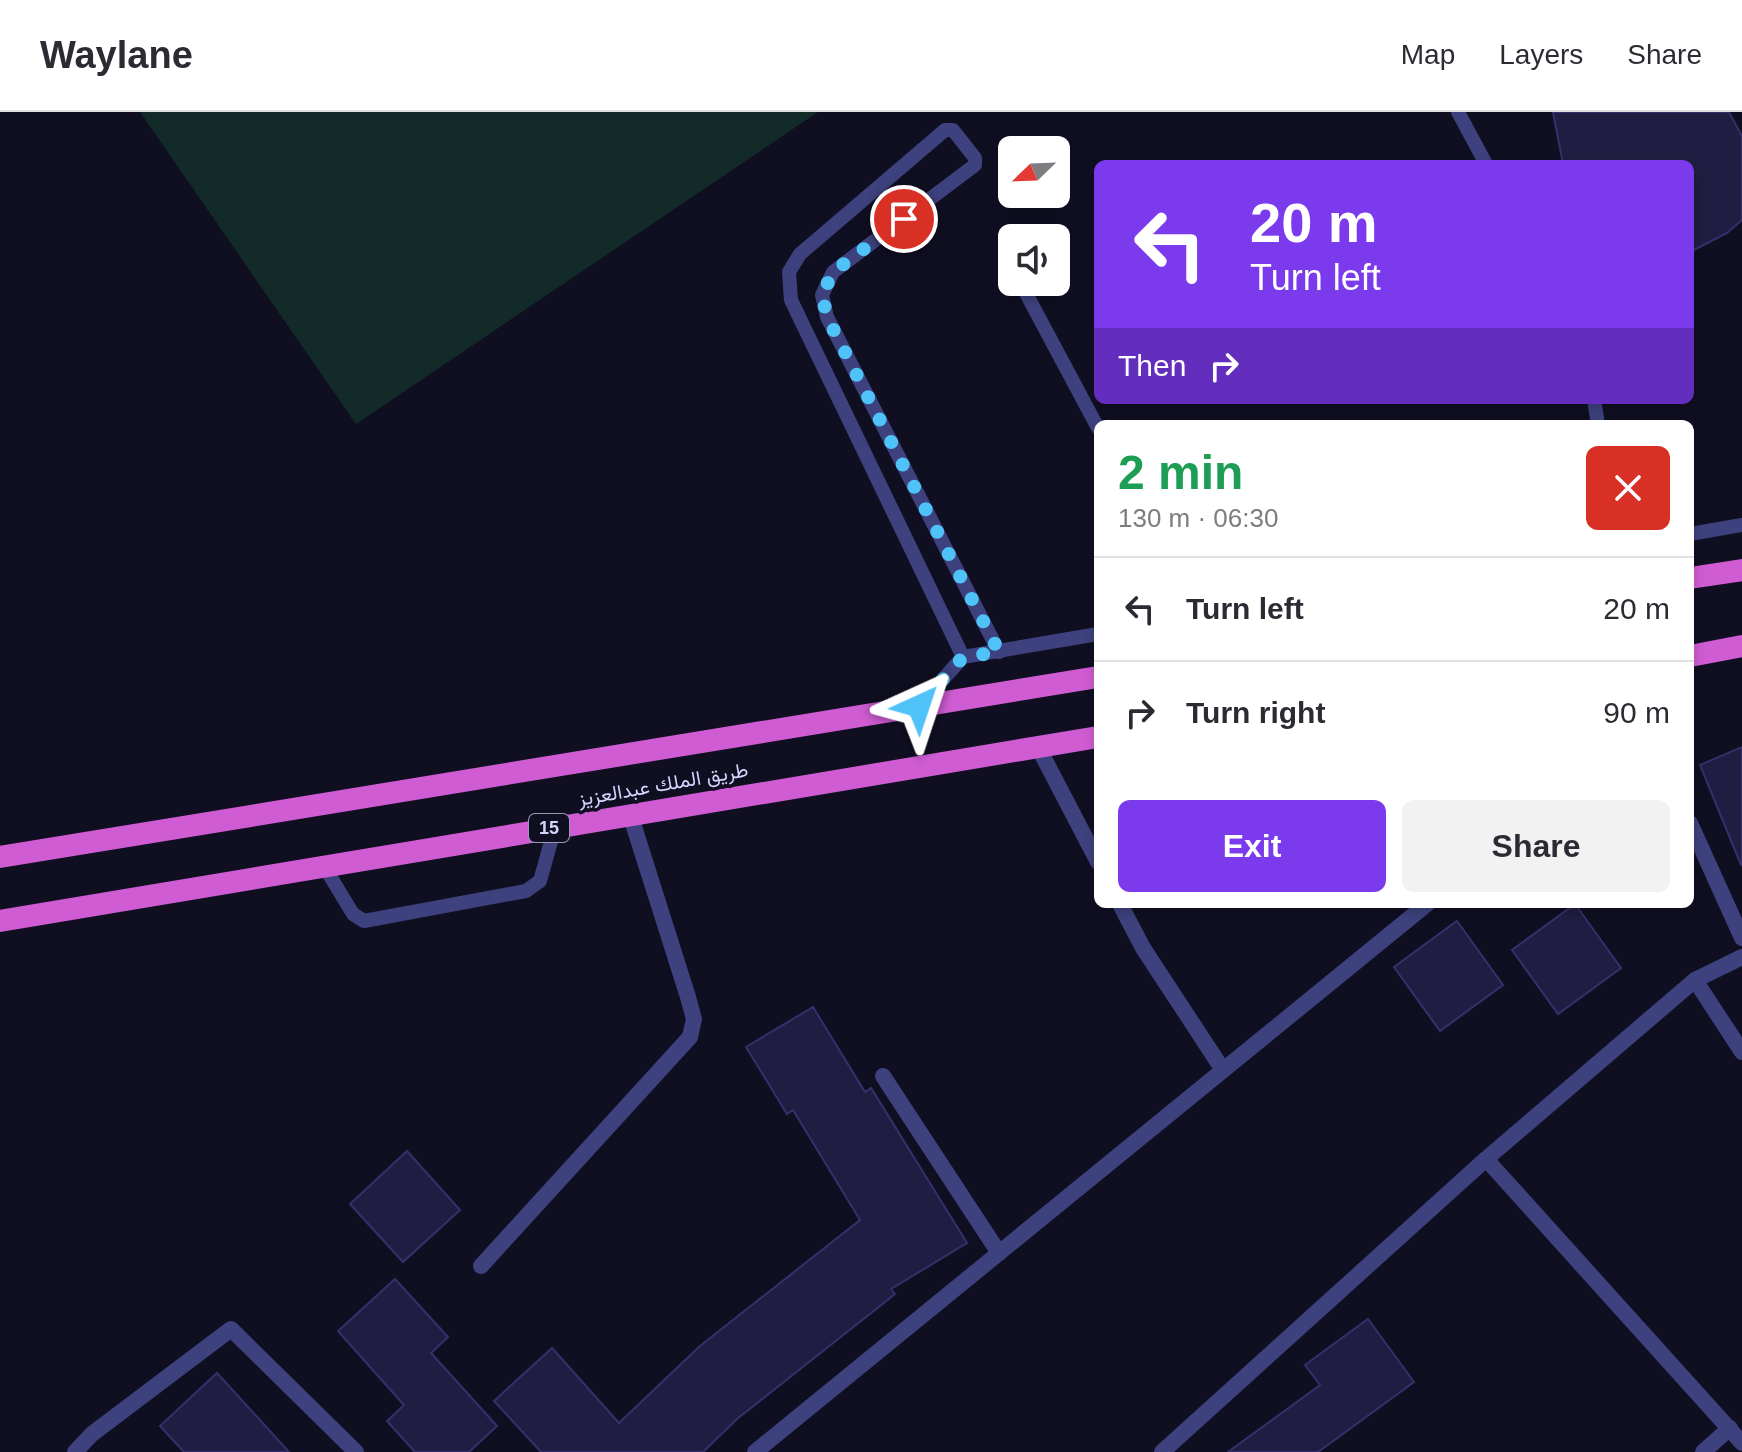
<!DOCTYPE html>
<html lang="en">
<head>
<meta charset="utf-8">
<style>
	body { margin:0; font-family:Arial,Vazirmatn,sans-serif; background:#f2f2f3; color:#2b2b33; height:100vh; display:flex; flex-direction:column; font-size:30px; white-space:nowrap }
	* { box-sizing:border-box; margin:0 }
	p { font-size:26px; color:#7c7c81 }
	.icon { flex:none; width:44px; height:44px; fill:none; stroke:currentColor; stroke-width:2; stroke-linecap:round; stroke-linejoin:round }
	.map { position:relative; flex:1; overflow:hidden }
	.side { position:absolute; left:1094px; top:308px; width:600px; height:488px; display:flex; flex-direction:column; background:#fff; border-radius:12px; box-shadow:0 4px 12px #0003 }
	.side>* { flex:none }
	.banner { position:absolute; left:1094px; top:48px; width:600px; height:244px; border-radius:12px; box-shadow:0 4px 12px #0003; background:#7c3aed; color:#fff; overflow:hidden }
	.needle { width:52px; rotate:247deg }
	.fabs { position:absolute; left:998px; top:24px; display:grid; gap:16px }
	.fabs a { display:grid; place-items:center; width:72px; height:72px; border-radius:12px; background:#fff; box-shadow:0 4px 12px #0003; font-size:40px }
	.pin { position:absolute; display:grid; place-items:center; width:68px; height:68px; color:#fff; margin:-34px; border:4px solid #fff; border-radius:50%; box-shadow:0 2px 8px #0007 }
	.me { position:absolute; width:88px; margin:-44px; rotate:42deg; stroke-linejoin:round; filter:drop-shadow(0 0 6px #0008) }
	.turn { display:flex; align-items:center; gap:28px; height:168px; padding:0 24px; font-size:36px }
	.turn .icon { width:104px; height:104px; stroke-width:2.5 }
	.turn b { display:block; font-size:56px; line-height:68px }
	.then { display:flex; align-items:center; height:76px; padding:0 24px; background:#0003; gap:16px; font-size:30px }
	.round { display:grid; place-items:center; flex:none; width:84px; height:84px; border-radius:12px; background:#f2f2f3 }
	.overview { display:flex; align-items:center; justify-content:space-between; height:136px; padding:0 24px }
	h1 { font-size:48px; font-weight:700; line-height:60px; color:#1e9e55 }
	.primary-button { display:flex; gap:16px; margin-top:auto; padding:16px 24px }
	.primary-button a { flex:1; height:92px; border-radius:12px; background:#7c3aed; color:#fff; font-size:32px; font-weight:700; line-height:92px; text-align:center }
	.primary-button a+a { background:#f2f2f3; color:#2b2b33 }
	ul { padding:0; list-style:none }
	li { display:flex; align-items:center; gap:24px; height:104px; padding:0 24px; border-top:2px solid #e1e1e2 }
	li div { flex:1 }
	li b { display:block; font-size:30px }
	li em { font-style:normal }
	header { display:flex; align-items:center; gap:48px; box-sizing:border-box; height:112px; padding:0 40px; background:#fff; border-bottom:2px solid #e1e1e2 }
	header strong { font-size:38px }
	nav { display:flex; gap:44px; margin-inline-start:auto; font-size:28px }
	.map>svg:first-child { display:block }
</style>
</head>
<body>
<header>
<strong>Waylane</strong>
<nav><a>Map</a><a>Layers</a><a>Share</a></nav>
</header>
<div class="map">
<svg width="1742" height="1340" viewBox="0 0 1742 1340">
	<rect width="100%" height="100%" fill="#100f22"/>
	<polygon fill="#132b28" points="140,0 818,0 356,312"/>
	<g fill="#201d42" stroke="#35306c" stroke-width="2">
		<polygon points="1553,0 1729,0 1742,24 1742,108 1727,121 1690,140 1690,52 1563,52"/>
		<polygon points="1742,635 1742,753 1741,753 1700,653"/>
		<polygon points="1575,792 1621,856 1558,902 1512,838"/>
		<polygon points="1457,809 1503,873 1440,919 1394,855"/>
		<polygon points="813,895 865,980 871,976 967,1131 891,1177 895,1182 737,1307 703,1340 541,1340 494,1289 552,1236 619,1311 700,1234 860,1108 793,998 787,1002 746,935"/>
		<polygon points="407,1039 460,1098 403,1150 350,1092"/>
		<polygon points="395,1167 448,1225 431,1241 497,1314 469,1340 415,1340 387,1309 404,1293 338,1219"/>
		<polygon points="1368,1207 1414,1270 1318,1340 1228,1340 1320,1273 1305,1253"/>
		<polygon points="217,1261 289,1340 184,1340 160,1314"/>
	</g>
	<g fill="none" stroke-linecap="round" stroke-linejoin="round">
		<g stroke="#3d427e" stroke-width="14">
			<polyline points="1458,0 1486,52"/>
			<polyline points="1005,142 1012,155"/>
			<polyline points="1020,170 1098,316"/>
			<polyline points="1594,288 1598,312"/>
			<polyline points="1690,422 1742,413"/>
			<polyline points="963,545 791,188 789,160 800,142 945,18 953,18 975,46 975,53 833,160 822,183 827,205 999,540"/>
			<polyline points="919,594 963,545 1098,522"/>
			<polyline points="324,754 353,802 364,809 526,779 540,769 555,715"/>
		</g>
		<g stroke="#3d427e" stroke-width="16">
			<polyline points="1037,633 1098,750"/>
			<polyline points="1690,711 1742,826"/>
			<polyline points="1120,792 1143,836 1223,958"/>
			<polyline points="1695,868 1742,940"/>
			<polyline points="883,964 999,1141"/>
			<polyline points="1486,1047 1742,1331"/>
			<polyline points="481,1154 690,925 694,907 688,885 630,702"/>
			<polyline points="75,1340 92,1322 231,1217 356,1340"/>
			<polyline points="755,1340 1427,792"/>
			<polyline points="1162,1340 1486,1047 1695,868 1742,845"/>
			<polyline points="1703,1340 1730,1316"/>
		</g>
		<g stroke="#d05cd4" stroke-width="22">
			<polyline points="1690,466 1742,458"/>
			<polyline points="1690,544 1742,534"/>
			<polyline points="0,745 1098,565"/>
			<polyline points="0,809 1098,625"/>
		</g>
	</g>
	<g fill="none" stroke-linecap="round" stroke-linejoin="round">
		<polyline stroke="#4fc3f7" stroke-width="14" stroke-dasharray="0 25.2" points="904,107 833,160 822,183 827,205 999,540 963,545 919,594"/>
	</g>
	<g text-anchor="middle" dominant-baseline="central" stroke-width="7" stroke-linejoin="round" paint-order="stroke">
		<rect fill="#100f22" stroke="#9898bb" stroke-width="2" x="529" y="702" width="40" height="28" rx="6"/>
		<g font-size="18" font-weight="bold" fill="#d3d3fc">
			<text x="549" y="716">15</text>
		</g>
		<g font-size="20" fill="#d3d3fc" stroke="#100f22">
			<text transform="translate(663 672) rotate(-10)">طريق الملك عبدالعزيز</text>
		</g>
	</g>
</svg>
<div class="fabs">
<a><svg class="needle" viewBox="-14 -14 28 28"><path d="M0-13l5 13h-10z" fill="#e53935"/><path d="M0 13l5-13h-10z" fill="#7c7c81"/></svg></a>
<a><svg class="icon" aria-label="sound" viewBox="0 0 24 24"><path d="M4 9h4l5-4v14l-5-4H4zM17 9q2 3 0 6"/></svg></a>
</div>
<div class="pin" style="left:904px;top:107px;background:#d93025"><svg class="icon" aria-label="arrive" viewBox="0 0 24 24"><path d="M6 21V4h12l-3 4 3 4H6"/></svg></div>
<svg class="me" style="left:919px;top:594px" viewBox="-20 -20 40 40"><path d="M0-17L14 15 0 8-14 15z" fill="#4fc3f7" stroke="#fff" stroke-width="4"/></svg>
<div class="banner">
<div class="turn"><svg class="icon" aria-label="left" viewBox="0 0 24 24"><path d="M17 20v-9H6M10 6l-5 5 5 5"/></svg><div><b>20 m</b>Turn left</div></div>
<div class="then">Then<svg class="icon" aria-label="right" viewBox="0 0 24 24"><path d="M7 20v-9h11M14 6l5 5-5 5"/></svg></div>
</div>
<section class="side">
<div class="overview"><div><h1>2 min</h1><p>130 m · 06:30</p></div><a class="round" style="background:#d93025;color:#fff"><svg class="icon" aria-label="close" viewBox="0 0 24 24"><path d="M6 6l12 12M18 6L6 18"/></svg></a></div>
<ul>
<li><svg class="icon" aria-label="left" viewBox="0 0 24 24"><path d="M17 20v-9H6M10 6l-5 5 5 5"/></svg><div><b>Turn left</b></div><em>20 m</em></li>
<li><svg class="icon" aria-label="right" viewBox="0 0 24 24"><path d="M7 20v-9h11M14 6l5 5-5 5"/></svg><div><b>Turn right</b></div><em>90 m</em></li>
</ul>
<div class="primary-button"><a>Exit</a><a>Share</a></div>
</section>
</div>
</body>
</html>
